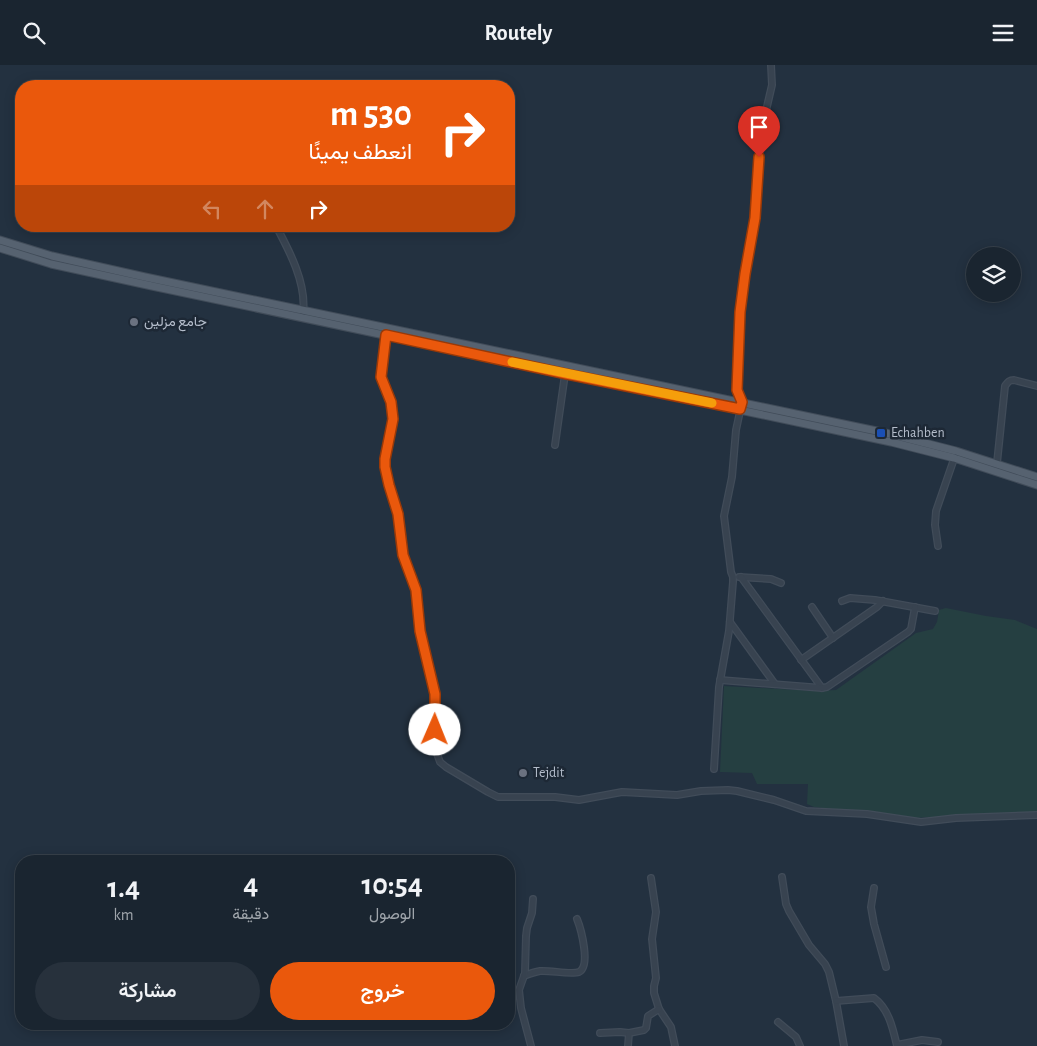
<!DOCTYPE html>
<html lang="ar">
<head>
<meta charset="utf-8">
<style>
	body { margin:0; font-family:"Alegreya Sans",Vazirmatn,sans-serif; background:#27313c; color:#f1f3f6; direction:rtl; height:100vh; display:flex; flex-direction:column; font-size:19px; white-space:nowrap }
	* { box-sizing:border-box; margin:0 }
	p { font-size:16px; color:#9fa5ab }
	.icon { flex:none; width:28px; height:28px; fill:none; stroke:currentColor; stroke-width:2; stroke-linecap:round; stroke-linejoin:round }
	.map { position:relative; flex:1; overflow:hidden; direction:ltr }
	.details { position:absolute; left:15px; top:790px; width:500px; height:175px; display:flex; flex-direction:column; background:#1a2530; border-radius:20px; box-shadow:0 2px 12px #0003,0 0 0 1px #38424c; direction:rtl }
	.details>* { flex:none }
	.guide { position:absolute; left:15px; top:15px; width:500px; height:152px; border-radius:20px; box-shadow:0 2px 12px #0003,0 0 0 1px #38424c; direction:rtl; background:#ea580c; color:#fff; overflow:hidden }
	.fabs { position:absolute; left:966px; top:182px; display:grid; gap:10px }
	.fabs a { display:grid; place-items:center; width:55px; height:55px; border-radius:50%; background:#1a2530; box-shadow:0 2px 12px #0003,0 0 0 1px #38424c; font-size:25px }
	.pin { position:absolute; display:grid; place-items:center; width:42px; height:42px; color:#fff; margin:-51px -21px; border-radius:50% 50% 50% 0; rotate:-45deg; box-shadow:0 0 5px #0007 }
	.pin .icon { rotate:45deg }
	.me { position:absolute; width:55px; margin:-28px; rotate:1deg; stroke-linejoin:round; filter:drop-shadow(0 0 4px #0008) }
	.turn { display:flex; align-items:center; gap:18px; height:105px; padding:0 20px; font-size:22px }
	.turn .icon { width:65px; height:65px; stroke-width:2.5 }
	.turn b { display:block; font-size:35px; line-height:42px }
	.lanes { display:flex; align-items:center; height:48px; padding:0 20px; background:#0003; justify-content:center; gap:25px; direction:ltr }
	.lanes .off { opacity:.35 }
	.eta { display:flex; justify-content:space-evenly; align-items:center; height:85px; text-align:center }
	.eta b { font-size:30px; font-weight:600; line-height:35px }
	.cta { display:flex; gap:10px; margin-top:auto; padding:10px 20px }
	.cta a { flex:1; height:58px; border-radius:30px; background:#ea580c; color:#fff; font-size:20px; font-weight:600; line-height:58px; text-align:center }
	.cta a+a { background:#27313c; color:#f1f3f6 }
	header { display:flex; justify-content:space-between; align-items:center; height:65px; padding:0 20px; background:#1a2530; font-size:22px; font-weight:600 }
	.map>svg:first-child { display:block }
</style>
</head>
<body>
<header><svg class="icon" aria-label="menu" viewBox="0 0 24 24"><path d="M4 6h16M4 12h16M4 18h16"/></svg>Routely<svg class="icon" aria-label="search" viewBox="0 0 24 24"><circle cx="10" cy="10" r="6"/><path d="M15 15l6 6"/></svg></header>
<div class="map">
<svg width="1037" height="981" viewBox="0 0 1037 981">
	<rect width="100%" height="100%" fill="#233140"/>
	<polygon fill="#253f41" points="946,543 986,551 1015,555 1037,564 1037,748 912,753 814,742 807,739 808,719 757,719 752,708 720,707 724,621 817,626 836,625 916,568 933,564 937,557 939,545"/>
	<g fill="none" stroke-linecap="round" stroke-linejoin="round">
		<g stroke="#414c59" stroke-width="8">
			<g id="minor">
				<path d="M276,161C289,185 307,219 303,248"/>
				<polyline points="386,270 381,312 391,337 393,354 385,394 385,402 389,420 398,449 403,490 416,525 420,566 435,629 435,678 436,686 440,697 446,702 488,727 498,732 555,732 579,735 622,727 677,730 701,726 728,725 737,726 774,735 806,746 867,749 921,757 956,753 1037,750"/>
				<polyline points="555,380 565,309"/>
				<path d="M997,398L1005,321C1008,317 1009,315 1014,315L1037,321"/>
				<polyline points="938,481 935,460 936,446 955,391"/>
				<polyline points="739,512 771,514 781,518"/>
				<polyline points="741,512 822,623"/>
				<polyline points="842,536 850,533 875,535 935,546"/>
				<polyline points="812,542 816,548 833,573"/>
				<polyline points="730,557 775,619"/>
				<polyline points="801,595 877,542 883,536"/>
				<polyline points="720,615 822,623 827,622 908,567 911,564 915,542"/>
				<polyline points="714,704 719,622 729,566 733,517 733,512 731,507 724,451 732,412 736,365 742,337 737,325 740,247 742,223 755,153 761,67 772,20 771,0"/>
				<polyline points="782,812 786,839 789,846 809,880 825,899 829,907 836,936 844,981"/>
				<polyline points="651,813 656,847 652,874 656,913 654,921 654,928 659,944 671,962 675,981"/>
				<polyline points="874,823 871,842 874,859 886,902"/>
				<path d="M524,911C529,909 534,907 540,906C550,905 571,910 579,907C591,901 581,864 577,854"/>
				<path d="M836,936L874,933C889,944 893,964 897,981"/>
				<polyline points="778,957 796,972 800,981"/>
				<polyline points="600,968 620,967 629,968"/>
				<polyline points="897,980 922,975 938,977"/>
				<polyline points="531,981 521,943 519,925 525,908 526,871 527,863 532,848 533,834"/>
				<polyline points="628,981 629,968 644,965 646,963 648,951 659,944"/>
			</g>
		</g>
		<g stroke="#414c59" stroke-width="9">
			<g id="major">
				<polyline points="0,175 52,191 145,212 886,368 956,386 1037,412"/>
				<polyline points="0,183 51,199 152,221 891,377 954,393 1037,420"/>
			</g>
		</g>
		<use href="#minor" stroke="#384350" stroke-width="5.5"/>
		<use href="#major" stroke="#566270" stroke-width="7"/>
	</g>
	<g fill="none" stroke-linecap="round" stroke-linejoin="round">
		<g stroke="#983908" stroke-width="12">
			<polyline id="route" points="435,665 435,629 420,566 416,525 403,490 398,449 389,420 385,402 385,394 393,354 391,337 381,312 386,270 566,309 740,344 742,337 737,325 740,247 745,209 755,153 759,92"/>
		</g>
		<use href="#route" stroke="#ea580c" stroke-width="9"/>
		<polyline stroke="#f59e0b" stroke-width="9" points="512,297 712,338"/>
	</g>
	<g fill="#6b7280" stroke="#1d2835" stroke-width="2">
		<circle cx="134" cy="257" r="5"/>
		<circle cx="523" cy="708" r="5"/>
	</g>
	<rect fill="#1a4fb4" stroke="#1d2835" stroke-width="2" x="876" y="363" width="10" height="10" rx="2.5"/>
	<g text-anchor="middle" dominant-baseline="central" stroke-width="5" stroke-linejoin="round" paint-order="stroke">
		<g font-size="14" fill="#b4bdcb" stroke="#1d2835" text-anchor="start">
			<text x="144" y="257">جامع مزلين</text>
			<text x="891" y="368">Echahben</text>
			<text x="533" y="708">Tejdit</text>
		</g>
	</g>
</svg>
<div class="fabs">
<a><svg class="icon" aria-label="layers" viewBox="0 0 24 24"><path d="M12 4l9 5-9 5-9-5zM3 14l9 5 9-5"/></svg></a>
</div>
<div class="pin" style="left:759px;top:92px;background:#d93025"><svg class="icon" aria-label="arrive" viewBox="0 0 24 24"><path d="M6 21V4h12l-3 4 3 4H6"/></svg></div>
<svg class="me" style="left:435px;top:665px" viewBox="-20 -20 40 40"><circle r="19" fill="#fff"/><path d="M0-13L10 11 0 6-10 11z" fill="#ea580c"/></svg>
<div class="guide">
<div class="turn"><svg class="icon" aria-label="right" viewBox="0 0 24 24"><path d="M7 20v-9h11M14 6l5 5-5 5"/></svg><div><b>530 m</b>انعطف يمينًا</div></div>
<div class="lanes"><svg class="icon off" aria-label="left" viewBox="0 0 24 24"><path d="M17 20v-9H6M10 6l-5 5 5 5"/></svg><svg class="icon off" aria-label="ahead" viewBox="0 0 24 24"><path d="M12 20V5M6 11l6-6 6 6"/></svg><svg class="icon" aria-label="right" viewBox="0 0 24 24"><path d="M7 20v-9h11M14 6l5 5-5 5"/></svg></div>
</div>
<section class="details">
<div class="eta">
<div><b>10:54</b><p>الوصول</p></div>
<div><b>4</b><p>دقيقة</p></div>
<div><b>1.4</b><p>km</p></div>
</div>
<div class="cta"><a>خروج</a><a>مشاركة</a></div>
</section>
</div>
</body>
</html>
